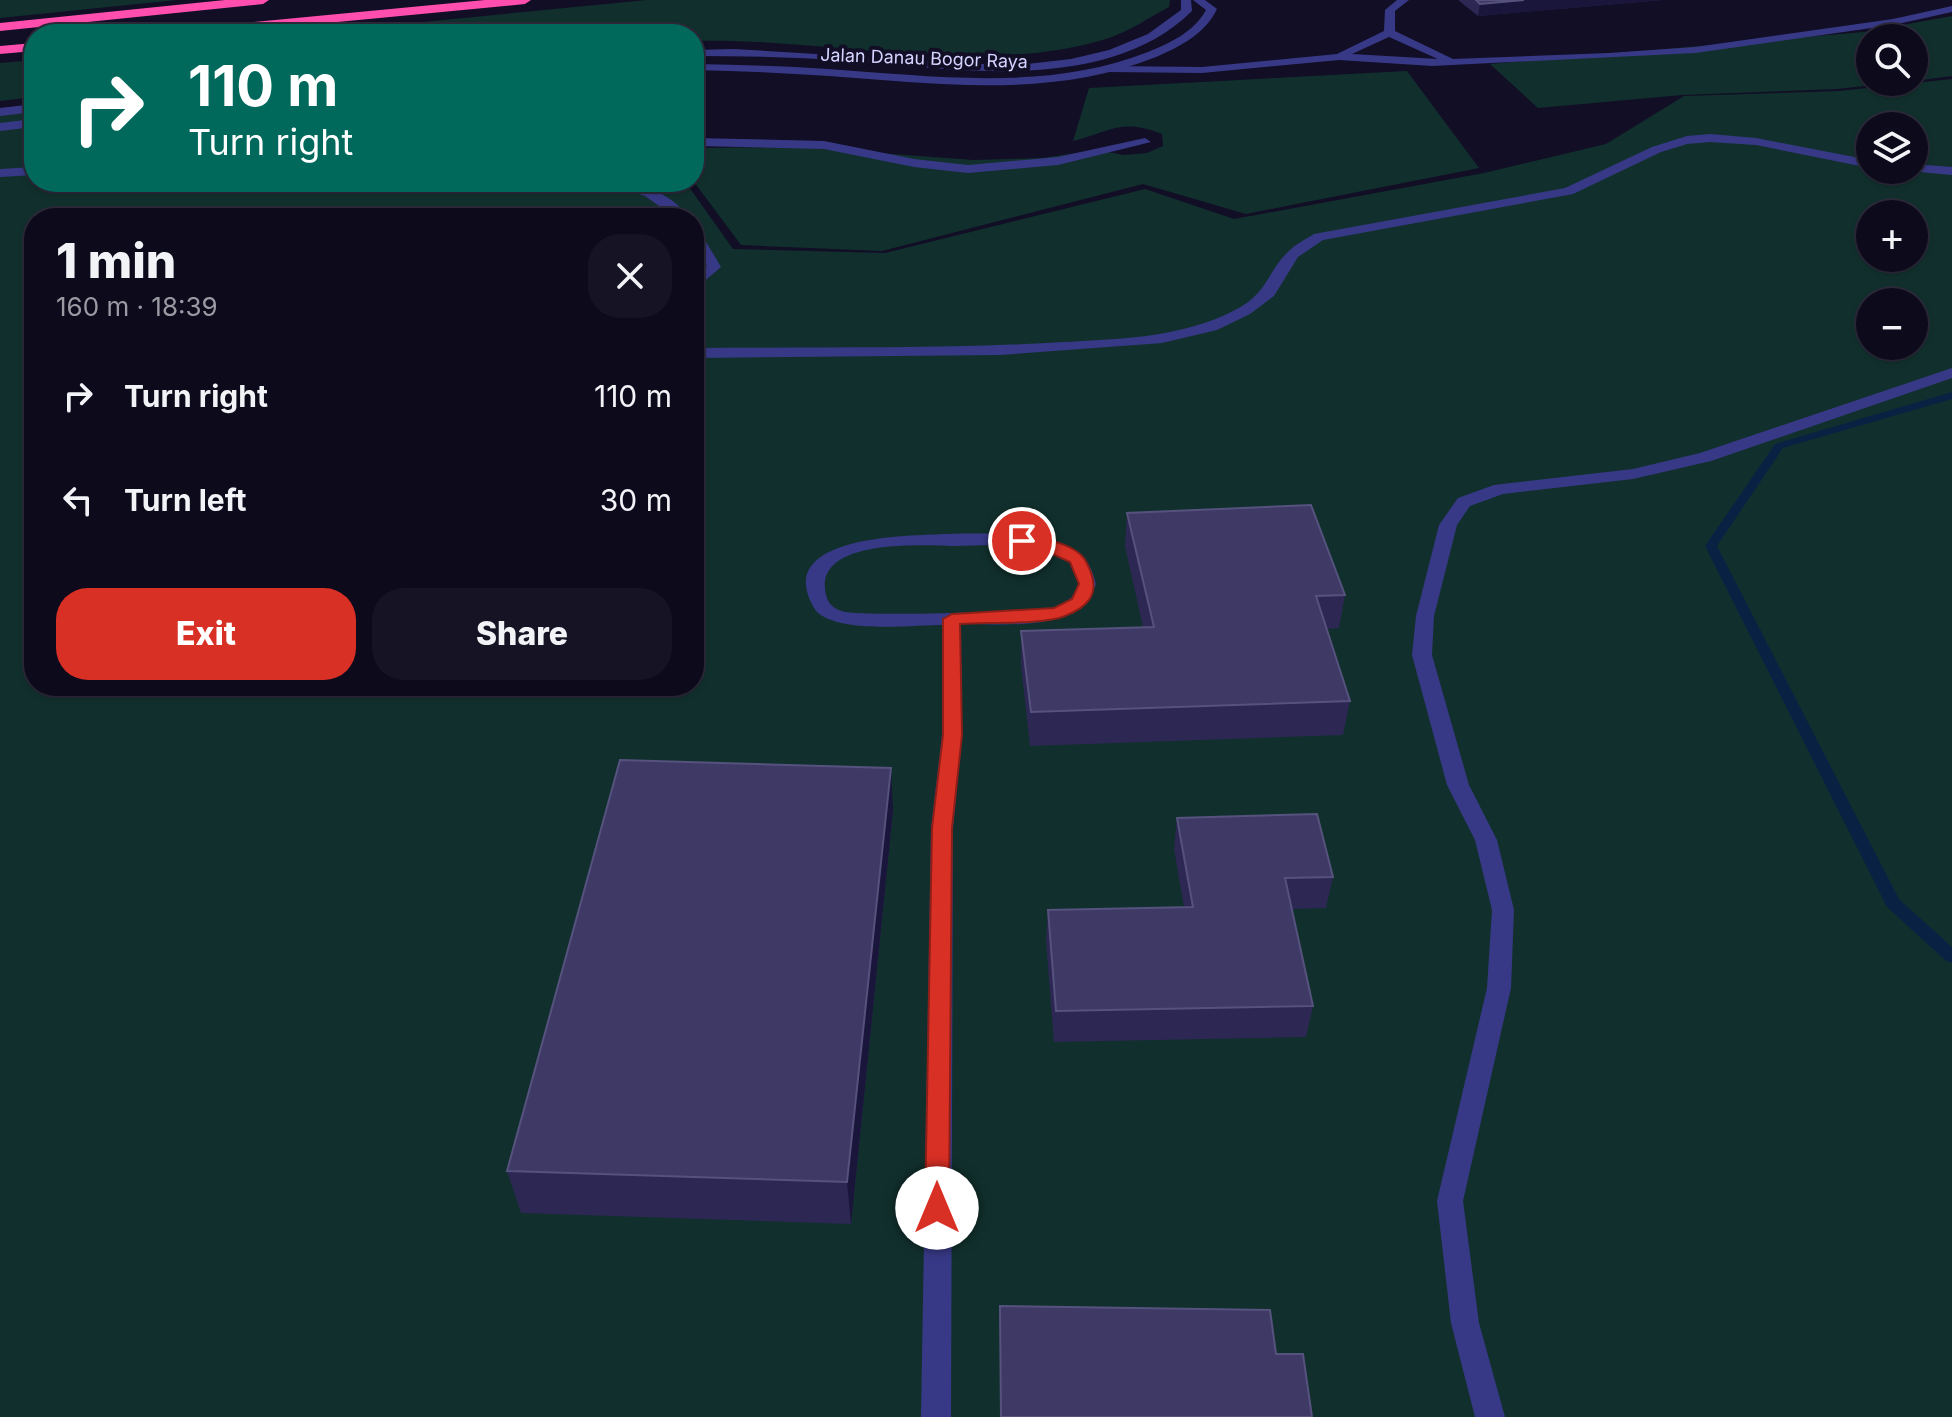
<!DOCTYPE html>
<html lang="en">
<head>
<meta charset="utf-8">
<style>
	body { margin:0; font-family:Inter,sans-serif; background:#161325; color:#f1f3f6; height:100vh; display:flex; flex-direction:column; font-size:30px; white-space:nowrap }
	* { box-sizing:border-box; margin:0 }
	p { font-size:26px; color:#9a9aa3 }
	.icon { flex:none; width:44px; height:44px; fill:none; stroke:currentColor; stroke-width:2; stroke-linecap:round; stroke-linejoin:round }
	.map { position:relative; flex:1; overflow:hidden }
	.sheet { position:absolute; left:24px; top:208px; width:680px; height:488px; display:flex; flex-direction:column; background:#0d0a1c; border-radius:32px; box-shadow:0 2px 6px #0004,0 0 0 2px #2d2b3b }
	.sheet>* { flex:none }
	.banner { position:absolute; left:24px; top:24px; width:680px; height:168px; border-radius:32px; box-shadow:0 2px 6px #0004,0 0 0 2px #2d2b3b; background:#00695c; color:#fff; overflow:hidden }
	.controls { position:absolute; left:1856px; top:24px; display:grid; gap:16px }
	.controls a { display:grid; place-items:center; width:72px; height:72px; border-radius:50%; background:#0d0a1c; box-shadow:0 2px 6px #0004,0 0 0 2px #2d2b3b; font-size:40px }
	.pin { position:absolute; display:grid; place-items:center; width:68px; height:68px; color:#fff; margin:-34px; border:4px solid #fff; border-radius:50%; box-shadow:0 2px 8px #0007 }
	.me { position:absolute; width:88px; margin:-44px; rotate:0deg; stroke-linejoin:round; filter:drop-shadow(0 0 6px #0008) }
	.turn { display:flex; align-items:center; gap:28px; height:168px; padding:0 32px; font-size:36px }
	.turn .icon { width:104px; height:104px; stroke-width:2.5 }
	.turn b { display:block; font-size:56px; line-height:68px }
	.round { display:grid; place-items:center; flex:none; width:84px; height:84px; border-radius:32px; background:#161325 }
	.headline { display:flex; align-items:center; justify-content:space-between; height:136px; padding:0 32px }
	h1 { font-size:48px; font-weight:800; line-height:60px }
	.action { display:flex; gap:16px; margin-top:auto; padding:16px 32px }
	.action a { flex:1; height:92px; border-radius:32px; background:#d93025; color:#fff; font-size:32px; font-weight:800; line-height:92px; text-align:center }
	.action a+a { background:#161325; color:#f1f3f6 }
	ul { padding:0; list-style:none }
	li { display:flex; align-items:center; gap:24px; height:104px; padding:0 32px }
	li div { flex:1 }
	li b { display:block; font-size:30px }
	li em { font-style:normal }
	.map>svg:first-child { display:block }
</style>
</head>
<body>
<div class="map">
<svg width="1952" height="1417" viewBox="0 0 1952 1417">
	<rect width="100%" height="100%" fill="#110e26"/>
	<g fill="#11302d" fill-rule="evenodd">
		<polygon points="0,0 177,0 0,18"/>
		<path d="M647,0H1170L1169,7C1150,17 1130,31 1109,38C987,78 823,37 694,41V34H299Z"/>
		<polygon points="1952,16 1952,76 1914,81 1914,38 1870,38 1870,82 1902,82 1837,89 1682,95 1538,108 1490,64 1864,32"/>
		<polygon points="34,60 34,97 0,101 0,63"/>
		<path d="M1407,71L1479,168L1246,214L1143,184L882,251L741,245L694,182V148L798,147L973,160L1042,158L1097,150L1124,155L1147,153L1163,146L1162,134C1122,118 1112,131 1073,141L1089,88Z"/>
		<path d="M1952,79V1417H0V113L34,109V182H668L689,187L733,249L885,253L1145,189L1234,219L1484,173L1606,144L1684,96L1839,91ZM1870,126H1914V170H1870ZM1870,214H1914V258H1870ZM34,218H694V686H34ZM1870,302H1914V346H1870Z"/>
	</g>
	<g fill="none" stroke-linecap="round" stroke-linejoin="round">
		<polygon fill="#092244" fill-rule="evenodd" points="1952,392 1952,399 1783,448 1717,546 1899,899 1952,947 1952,963 1946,961 1887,907 1705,546 1775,444"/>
		<g fill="#383986" fill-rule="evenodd">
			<path d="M1397,0H1409L1395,11V31L1453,59L1609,53L1695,47L1893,19L1952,6V12L1893,25L1695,53L1432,66L1339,60L1202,73L1107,72L1101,69L1107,66L1202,67L1337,54L1384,31L1385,10ZM1389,37L1438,59L1352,54Z"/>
			<path d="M1710,134L1756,138L1870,160V168L1756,145L1710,142L1687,144L1661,152L1573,194L1323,240L1298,257L1274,296L1250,314L1217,330L1162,343L1000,355L694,358V348C812,347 930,349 1047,343C1110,339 1180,340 1237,309C1269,292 1267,271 1289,251C1296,244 1306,239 1314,234L1565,188L1652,147L1687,136Z"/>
			<polygon points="1914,164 1952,167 1952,175 1909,171 1914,170"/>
			<polygon points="34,167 34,175 0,177 0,169"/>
			<path d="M603,182C638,182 668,190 690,218H676L645,196Z"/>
			<polygon points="694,229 699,230 721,267 694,290 694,278 707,266 694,245"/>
			<polygon points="1952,368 1952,378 1711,461 1633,479 1503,494 1470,506 1457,525 1434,616 1432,655 1469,785 1497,840 1514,910 1511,988 1463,1201 1479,1323 1505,1417 1475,1417 1451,1323 1437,1201 1487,988 1492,910 1475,840 1447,785 1412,655 1416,616 1439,525 1458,498 1494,485 1633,469 1700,453"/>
		</g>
		<g fill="#383986" fill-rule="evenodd">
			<polygon points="694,138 824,141 914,159 968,165 1058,157 1145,138 1151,142 1058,165 968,173 914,167 824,149 694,146"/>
			<path d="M904,536C945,534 1046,527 1078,552C1088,560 1093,571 1096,584C1080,634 1004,623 961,624L962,735L953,828L951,1417H921L931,828L942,735L943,625C911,625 839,634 816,611C776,549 865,539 904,536ZM954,546C983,546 1080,537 1078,584C1077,595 1067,602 1058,606C1038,613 1012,611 991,612C946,613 900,615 855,613C842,612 830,610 826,595C812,538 921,545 954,546Z"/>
		</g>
		<g fill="#383986" fill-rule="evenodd">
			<path d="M1181,0H1191L1192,11C1107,95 954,69 847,61C796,57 745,56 694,56V50L734,49L982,64H1027L1071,59L1109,50L1148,34L1181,10Z"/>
			<path d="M1193,0H1205L1217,9C1205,34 1181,46 1156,57C1052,99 938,84 829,76C784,73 739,71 694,70V64C739,65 783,66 828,69C934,76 1047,92 1148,52C1170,43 1194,32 1206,10Z"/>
			<polygon points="34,104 34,112 0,116 0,108"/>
			<polygon points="34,119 34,127 0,131 0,123"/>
		</g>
		<g fill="#ff4ead" fill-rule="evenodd">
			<polygon points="225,0 269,0 263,4 0,31 0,23"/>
			<polygon points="485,0 531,0 525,4 212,34 163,34 170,30"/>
			<polygon points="34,43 34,51 0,54 0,46"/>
		</g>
	</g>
	<g fill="#2d2754">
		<polygon points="1458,0 1663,0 1478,16"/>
		<polygon points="1127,513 1345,595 1339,628 1326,629 1350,701 1343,735 1030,746 1021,665 1021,631 1143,627 1125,546"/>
		<polygon points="893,811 851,1224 521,1213 507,1171"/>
		<polygon points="1177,818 1333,877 1326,908 1292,909 1313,1006 1306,1037 1054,1042 1046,941 1048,910 1184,907 1174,849"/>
		<polygon points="1000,1306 1276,1354 1312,1417 1000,1417"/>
	</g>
	<g fill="#1a153a">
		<polygon points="1524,0 1663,0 1478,16 1480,4"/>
		<polygon points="891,768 893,811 851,1224 847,1182"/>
	</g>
	<g fill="#3f3966" stroke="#56527e" stroke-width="2">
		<polygon points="1476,0 1524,0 1480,4"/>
		<polygon points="1311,505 1345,595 1316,596 1350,701 1031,712 1021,631 1154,627 1127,513"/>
		<polygon points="620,760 891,768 847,1182 507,1171"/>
		<polygon points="1317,814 1333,877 1285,878 1313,1006 1056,1011 1048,910 1193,907 1177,818"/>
		<polygon points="1000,1306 1270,1310 1276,1354 1303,1354 1312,1417 1001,1417"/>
	</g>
	<path fill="#d93025" stroke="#8d1f18" stroke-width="2" d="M1022,536C1040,538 1061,541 1076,551C1084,556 1086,561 1090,570C1100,594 1088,607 1065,616C1043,625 987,622 960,624L962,735L952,828L949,1208L946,1216L937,1219L928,1216L925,1208L932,828L943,735V619L952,614L1054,608L1072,599L1079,584L1070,562L1037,547L1017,544V537Z"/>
	<g text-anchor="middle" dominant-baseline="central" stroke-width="8" stroke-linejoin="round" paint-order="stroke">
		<g font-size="18" fill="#d5d3ff" stroke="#110e26">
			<text transform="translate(924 58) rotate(2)">Jalan Danau Bogor Raya</text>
		</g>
	</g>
</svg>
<div class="controls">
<a><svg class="icon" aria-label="search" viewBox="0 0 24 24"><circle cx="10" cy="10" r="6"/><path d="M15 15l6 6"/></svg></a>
<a><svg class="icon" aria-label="layers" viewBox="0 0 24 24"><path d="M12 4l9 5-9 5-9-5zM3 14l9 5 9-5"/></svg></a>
<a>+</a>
<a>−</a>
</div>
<div class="pin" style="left:1022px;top:541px;background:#d93025"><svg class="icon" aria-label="arrive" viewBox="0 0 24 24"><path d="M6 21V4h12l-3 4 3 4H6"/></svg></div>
<svg class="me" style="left:937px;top:1208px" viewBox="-20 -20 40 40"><circle r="19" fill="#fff"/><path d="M0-13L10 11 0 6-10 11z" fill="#d93025"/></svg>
<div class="banner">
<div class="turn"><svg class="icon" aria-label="right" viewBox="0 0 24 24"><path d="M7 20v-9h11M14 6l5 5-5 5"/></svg><div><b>110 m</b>Turn right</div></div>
</div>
<section class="sheet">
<div class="headline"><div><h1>1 min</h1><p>160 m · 18:39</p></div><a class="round"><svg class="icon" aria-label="close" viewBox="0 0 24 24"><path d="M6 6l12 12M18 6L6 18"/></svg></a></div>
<ul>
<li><svg class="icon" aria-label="right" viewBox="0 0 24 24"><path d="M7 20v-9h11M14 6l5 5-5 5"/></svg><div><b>Turn right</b></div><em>110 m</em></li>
<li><svg class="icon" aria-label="left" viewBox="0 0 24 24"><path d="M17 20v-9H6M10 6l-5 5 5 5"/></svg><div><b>Turn left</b></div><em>30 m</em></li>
</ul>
<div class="action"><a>Exit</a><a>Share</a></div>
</section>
</div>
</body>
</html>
